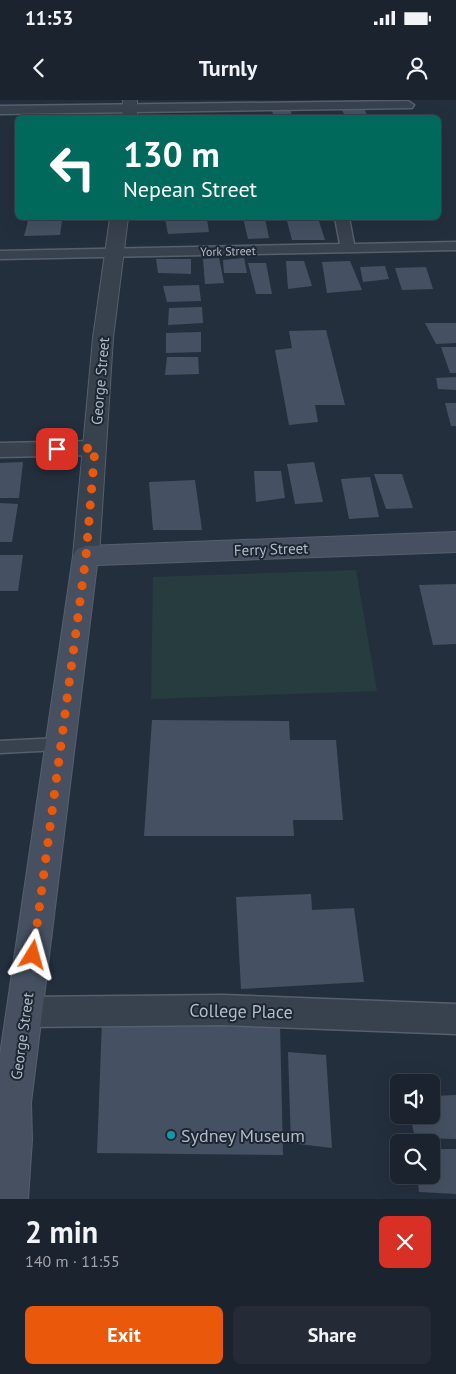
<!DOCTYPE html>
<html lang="en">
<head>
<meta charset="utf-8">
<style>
	body { margin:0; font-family:"PT Sans",sans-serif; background:#242b36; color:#f1f3f6; height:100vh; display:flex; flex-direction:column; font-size:19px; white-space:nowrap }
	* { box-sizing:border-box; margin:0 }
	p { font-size:16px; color:#a0a4aa }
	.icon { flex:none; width:28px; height:28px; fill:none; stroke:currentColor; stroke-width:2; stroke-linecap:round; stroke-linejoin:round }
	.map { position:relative; height:1099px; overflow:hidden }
	.side { display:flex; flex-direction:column; background:#1b232e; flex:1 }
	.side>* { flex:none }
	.guide { position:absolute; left:15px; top:15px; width:426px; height:105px; border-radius:8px; box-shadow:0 5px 20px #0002,0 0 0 1px #39404a; background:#00695c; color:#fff; overflow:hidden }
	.buttons { position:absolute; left:390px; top:974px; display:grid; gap:10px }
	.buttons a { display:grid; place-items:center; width:50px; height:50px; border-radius:8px; background:#1b232e; box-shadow:0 5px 20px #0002,0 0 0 1px #39404a; font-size:25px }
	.pin { position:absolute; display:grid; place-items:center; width:42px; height:42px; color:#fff; margin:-21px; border-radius:10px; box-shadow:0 2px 8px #0006 }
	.me { position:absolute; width:55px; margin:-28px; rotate:8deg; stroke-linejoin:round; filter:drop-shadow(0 0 4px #0008) }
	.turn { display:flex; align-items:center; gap:18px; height:105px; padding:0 25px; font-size:22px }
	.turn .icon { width:65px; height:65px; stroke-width:2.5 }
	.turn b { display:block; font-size:35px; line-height:42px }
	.round { display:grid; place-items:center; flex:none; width:52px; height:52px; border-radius:8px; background:#242b36 }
	.headline { display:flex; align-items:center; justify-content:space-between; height:85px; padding:0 25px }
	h1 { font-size:30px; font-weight:600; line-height:38px }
	.button { display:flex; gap:10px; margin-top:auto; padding:10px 25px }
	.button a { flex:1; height:58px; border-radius:8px; background:#ea580c; color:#fff; font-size:20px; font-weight:600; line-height:58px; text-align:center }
	.button a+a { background:#242b36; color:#f1f3f6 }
	.status { display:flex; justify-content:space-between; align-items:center; height:35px; padding:0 25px; background:#1b232e; direction:ltr }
	.status svg { height:14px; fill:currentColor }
	header { display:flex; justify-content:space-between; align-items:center; height:65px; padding:0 25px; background:#1b232e; font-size:22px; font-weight:600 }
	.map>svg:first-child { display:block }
</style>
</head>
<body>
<div class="status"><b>11:53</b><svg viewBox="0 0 49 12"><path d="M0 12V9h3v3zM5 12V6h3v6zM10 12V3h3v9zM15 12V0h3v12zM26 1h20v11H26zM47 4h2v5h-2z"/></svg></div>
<header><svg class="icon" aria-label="back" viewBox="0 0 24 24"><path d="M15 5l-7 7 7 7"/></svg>Turnly<svg class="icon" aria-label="person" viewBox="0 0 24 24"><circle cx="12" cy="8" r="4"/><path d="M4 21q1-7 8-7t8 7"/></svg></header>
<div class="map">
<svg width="456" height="1099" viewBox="0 0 456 1099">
	<rect width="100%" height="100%" fill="#242f3e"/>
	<polygon fill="#263c3f" points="356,470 377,591 151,599 153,477"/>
	<g fill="#455162">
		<polygon points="342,10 365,10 368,18 346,18"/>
		<polygon points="63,11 85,12 84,18 61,18"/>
		<polygon points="272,11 291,11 292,18 274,18"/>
		<polygon points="166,14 194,14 194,18 167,18"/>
		<polygon points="243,118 265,118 269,138 248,139"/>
		<polygon points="318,118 325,140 292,140 287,121"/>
		<polygon points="165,119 207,119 209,132 168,134"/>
		<polygon points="28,121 62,121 60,135 24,136"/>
		<polygon points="219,158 224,183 205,184 203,159"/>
		<polygon points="244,158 247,173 224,173 223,160"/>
		<polygon points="156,159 191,159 191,174 158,173"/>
		<polygon points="286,161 304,161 312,186 288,189"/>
		<polygon points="350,161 362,190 327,193 322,162"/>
		<polygon points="248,163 266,163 272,194 256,194"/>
		<polygon points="385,166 389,179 363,182 360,167"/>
		<polygon points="426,167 433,189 402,190 395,168"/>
		<polygon points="199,185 201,201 167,202 163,186"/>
		<polygon points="202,207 203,223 168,225 169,208"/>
		<polygon points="425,223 456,223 456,243 436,244"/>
		<polygon points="326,230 345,305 315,305 318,322 289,325 275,250 292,248 289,231"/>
		<polygon points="201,232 201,252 166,253 166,233"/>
		<polygon points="441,247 456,247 456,273 450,273"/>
		<polygon points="167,257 198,257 199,274 165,275"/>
		<polygon points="456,277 456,290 438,289 436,278"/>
		<polygon points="445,303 456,303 456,326 451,326"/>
		<polygon points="23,362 19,398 0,398 0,363"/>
		<polygon points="314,362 323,402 295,404 287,364"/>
		<polygon points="254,371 281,371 285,398 256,402"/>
		<polygon points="374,374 402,374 413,408 386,409"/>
		<polygon points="370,377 379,417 349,419 341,379"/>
		<polygon points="195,380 202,430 153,430 149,382"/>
		<polygon points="0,403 18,404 12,442 0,442"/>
		<polygon points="0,455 23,455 18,491 0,491"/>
		<polygon points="456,484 456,544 433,545 419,485"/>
		<polygon points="152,620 289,621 290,640 336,640 343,720 293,720 294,736 144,736"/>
		<polygon points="311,794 312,810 354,808 364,882 241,889 236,797"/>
		<polygon points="102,921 280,924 283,1055 97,1053"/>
		<polygon points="288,952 326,955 332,1048 291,1043"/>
		<polygon points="456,995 456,1039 415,1038 410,1015 431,1015 431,996"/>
		<polygon points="431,1049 456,1049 456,1094 419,1092 417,1075 431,1075"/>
	</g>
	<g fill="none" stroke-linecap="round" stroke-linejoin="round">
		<g stroke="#565f6c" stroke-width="3">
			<polygon id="service" points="59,638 63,640 65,644 63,648 59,650 0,653 0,641"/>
		</g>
		<g stroke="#565f6c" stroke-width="3">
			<g id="minor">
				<polygon points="408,1 414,5 412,8 0,14 0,6"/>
				<polygon points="335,118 349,118 354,144 456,142 456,150 0,159 0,151 340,144"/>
				<polygon points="95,341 102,343 104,348 102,353 95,355 0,357 0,343"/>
				<polygon points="223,895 456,904 456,934 223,925 25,927 15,922 10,912 15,902 25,897"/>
			</g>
		</g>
		<g stroke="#565f6c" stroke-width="2">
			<g id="tertiary">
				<polygon points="123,0 137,0 137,18 122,18"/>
				<polygon points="110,118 128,118 113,238 99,456 95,463 86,466 77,463 73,456 93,238"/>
			</g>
		</g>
		<g stroke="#565f6c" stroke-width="2">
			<polygon id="secondary" points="456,432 456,452 97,465 31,1003 32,1040 28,1099 0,1099 0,955 73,456 77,449 86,446"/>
		</g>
		<use href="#service" fill="#38414e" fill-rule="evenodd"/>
		<use href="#minor" fill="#38414e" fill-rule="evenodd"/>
		<use href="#tertiary" fill="#38414e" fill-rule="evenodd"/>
		<use href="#secondary" fill="#465061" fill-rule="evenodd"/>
	</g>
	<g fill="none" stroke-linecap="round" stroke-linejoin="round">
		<polyline stroke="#ea580c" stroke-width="9" stroke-dasharray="0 16.2" points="33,855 86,456 95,348 57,349"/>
	</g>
	<circle fill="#0f9aa8" stroke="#1d2633" stroke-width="2" cx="171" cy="1035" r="5"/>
	<g text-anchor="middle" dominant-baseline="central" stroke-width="4" stroke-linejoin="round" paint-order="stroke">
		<g font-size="12" fill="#b4bcc9" stroke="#1d2633">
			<text transform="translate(228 151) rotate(-1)">York Street</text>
		</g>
		<g font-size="15" fill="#b4bcc9" stroke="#1d2633">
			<text transform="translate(100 281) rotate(-85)">George Street</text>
			<text transform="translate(271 449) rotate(-2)">Ferry Street</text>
			<text transform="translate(22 936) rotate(-82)">George Street</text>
		</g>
		<g font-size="18" fill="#b4bcc9" stroke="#1d2633">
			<text transform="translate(241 911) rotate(1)">College Place</text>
		</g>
		<g font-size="18" fill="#b4bcc9" stroke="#1d2633" text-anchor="start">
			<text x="181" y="1035">Sydney Museum</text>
		</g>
	</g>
</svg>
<div class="buttons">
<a><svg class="icon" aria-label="sound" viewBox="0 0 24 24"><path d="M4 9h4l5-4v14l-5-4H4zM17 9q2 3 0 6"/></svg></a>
<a><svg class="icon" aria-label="search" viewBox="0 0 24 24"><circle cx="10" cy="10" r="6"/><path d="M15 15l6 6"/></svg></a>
</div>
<div class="pin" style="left:57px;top:349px;background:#d93025"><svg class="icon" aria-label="arrive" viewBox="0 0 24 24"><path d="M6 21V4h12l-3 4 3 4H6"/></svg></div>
<svg class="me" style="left:33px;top:855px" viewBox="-20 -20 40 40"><path d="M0-17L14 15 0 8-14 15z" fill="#ea580c" stroke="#fff" stroke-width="4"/></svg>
<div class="guide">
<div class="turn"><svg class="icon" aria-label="left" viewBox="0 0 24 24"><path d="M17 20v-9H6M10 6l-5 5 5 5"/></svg><div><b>130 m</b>Nepean Street</div></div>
</div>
</div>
<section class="side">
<div class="headline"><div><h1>2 min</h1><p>140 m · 11:55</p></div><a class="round" style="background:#d93025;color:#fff"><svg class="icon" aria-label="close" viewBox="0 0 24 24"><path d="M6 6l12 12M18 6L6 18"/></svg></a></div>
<div class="button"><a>Exit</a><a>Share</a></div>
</section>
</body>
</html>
